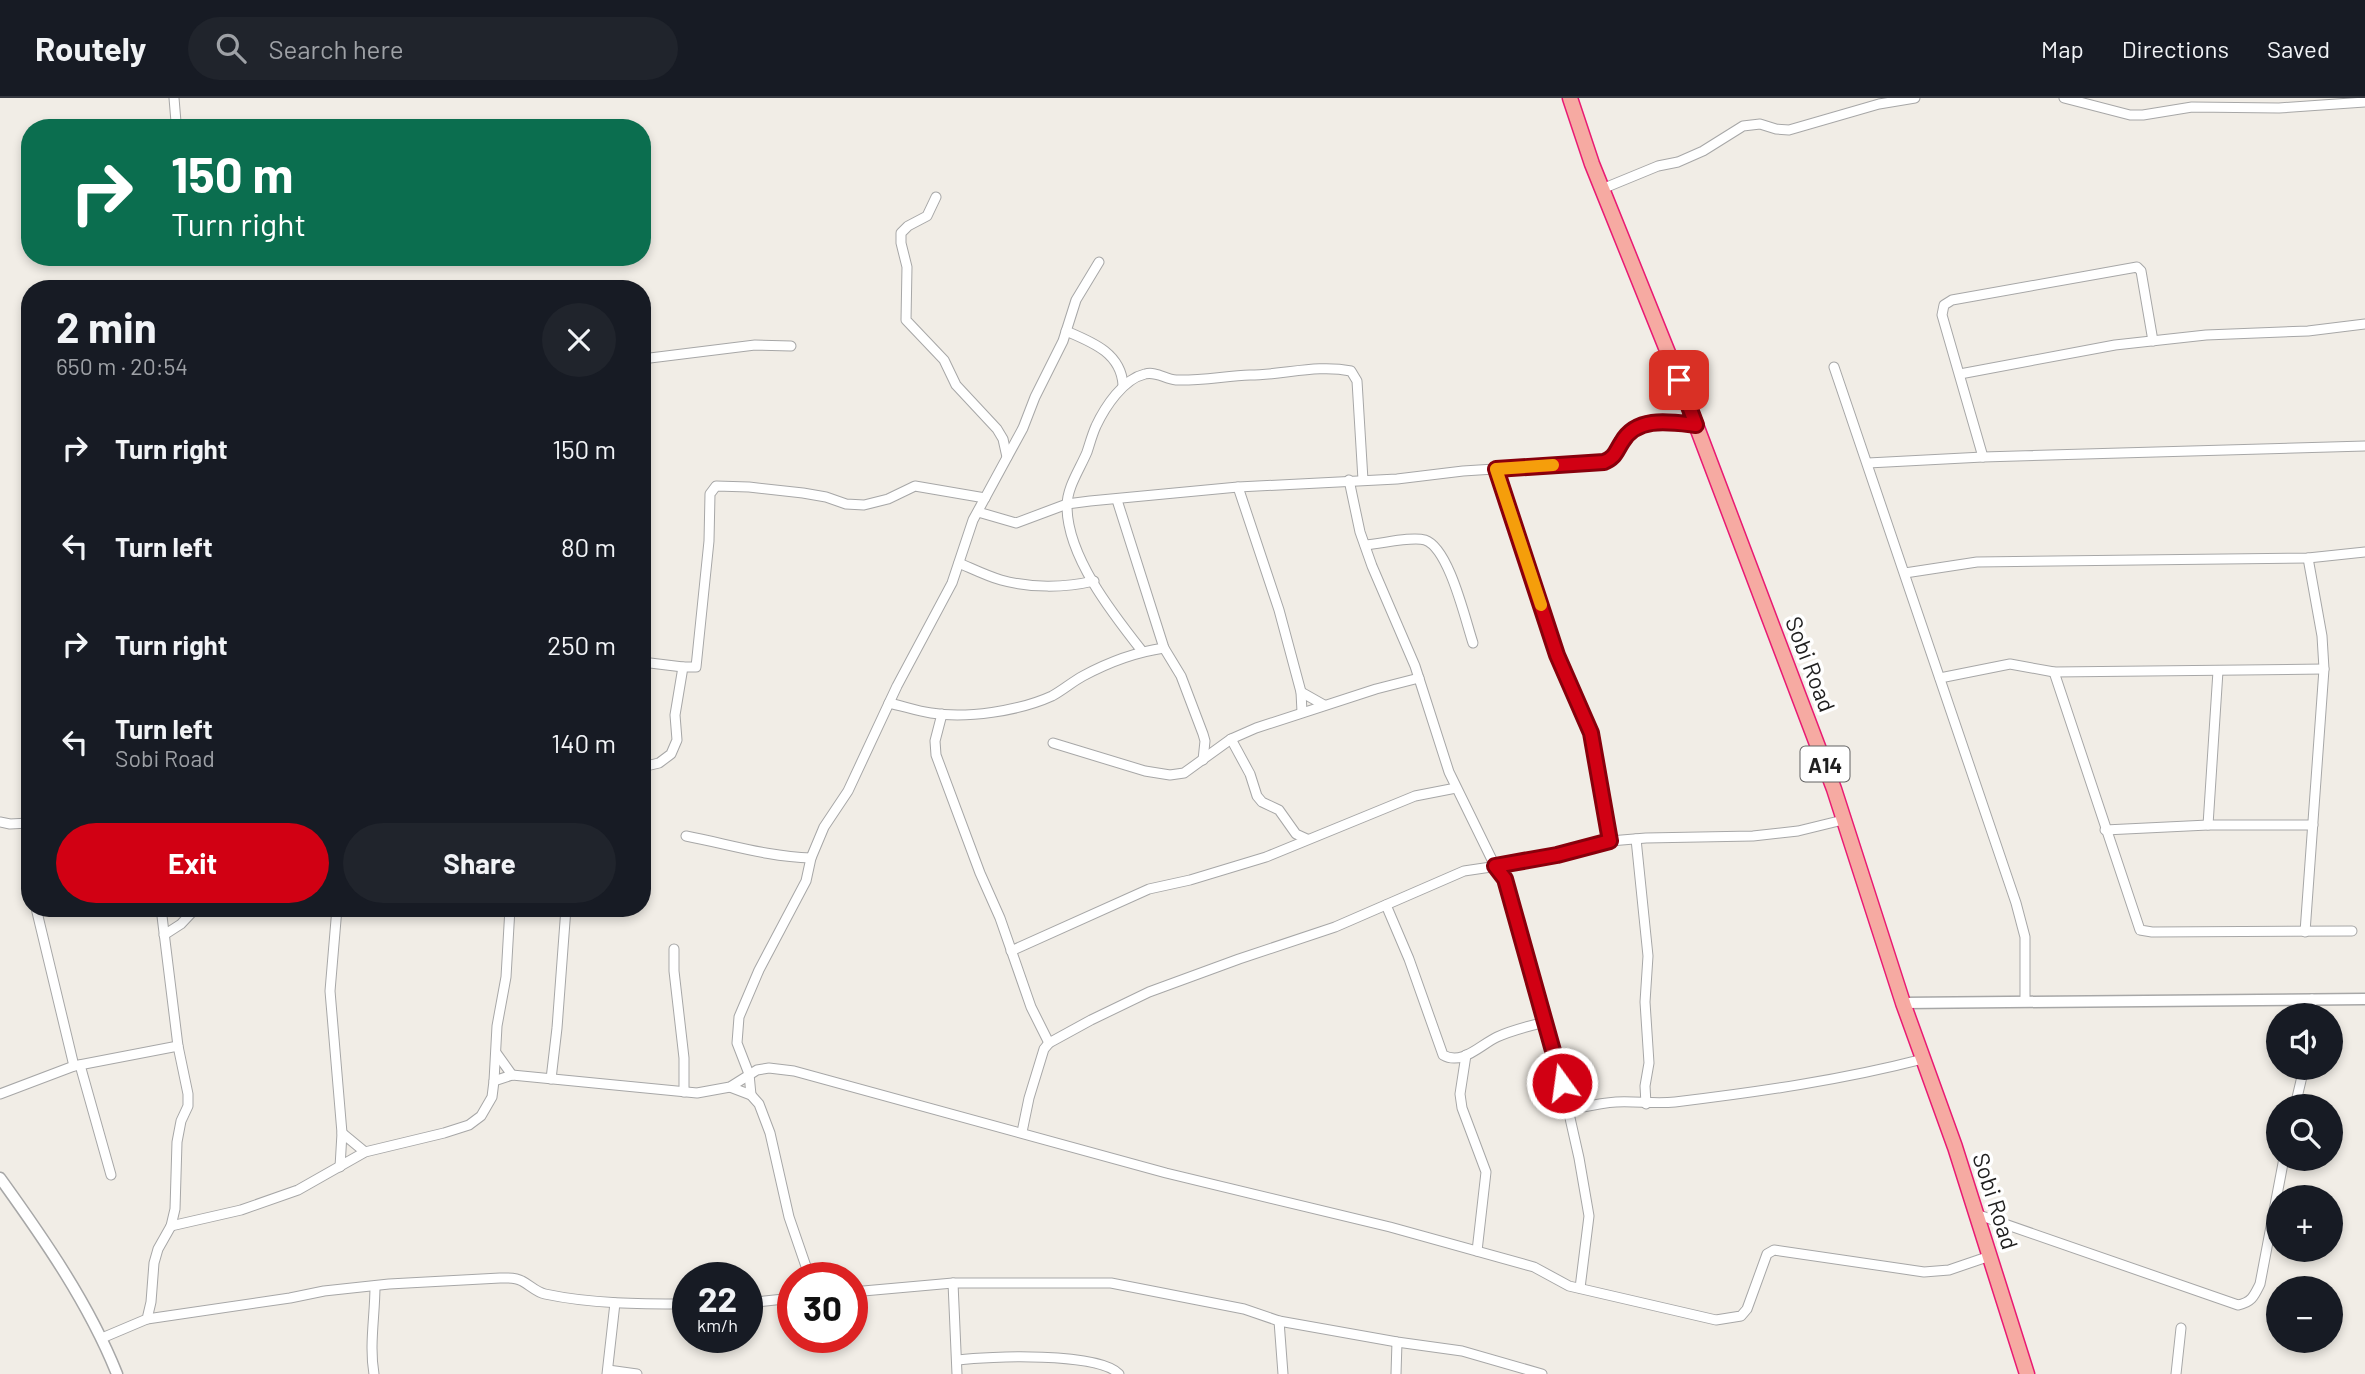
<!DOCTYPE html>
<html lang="en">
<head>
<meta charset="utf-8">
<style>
	body { margin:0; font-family:Barlow,sans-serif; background:#20242c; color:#f1f3f6; height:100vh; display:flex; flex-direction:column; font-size:26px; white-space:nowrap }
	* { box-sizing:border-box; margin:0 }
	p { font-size:23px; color:#9ea1a6 }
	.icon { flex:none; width:38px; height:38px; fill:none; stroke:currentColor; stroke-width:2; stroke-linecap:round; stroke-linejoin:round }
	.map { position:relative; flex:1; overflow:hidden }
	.drawer { position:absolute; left:21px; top:182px; width:630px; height:637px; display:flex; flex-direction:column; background:#171b24; border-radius:28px; box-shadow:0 4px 10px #0003 }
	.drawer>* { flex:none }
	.banner { position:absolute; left:21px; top:21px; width:630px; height:147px; border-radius:28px; box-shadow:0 4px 10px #0003; background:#0b6e4f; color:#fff; overflow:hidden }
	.controls { position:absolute; left:2266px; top:905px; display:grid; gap:14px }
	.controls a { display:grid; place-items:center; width:77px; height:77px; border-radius:50%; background:#171b24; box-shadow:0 4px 10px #0003; font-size:35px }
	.speed { position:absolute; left:672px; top:1164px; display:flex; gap:14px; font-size:35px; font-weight:700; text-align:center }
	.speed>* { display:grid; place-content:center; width:91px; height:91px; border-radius:50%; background:#171b24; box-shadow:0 4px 10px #0003; line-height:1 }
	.speed small { font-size:18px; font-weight:400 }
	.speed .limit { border:10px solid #d22; background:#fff; color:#111 }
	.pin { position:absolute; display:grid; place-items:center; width:60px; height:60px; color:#fff; margin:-30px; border-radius:14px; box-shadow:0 4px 10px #0006 }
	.me { position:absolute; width:77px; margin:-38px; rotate:346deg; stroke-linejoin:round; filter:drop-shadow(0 0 5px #0008) }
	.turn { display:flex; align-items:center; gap:24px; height:147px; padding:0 35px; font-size:32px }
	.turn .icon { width:91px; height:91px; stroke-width:2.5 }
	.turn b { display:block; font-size:49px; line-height:60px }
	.round { display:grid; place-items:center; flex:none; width:74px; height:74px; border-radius:37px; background:#20242c }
	.head { display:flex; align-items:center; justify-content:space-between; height:119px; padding:0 35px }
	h1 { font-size:42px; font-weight:700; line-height:52px }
	.button { display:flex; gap:14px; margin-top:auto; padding:14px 35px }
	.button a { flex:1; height:80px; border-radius:42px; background:#d10013; color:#fff; font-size:28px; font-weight:700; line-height:80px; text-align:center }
	.button a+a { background:#20242c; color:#f1f3f6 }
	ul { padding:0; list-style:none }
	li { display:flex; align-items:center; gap:21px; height:98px; padding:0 35px }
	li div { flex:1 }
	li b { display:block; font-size:26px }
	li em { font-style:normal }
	header { display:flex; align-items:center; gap:42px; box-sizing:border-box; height:98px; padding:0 35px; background:#171b24; border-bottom:2px solid #363941 }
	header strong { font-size:33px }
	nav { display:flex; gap:38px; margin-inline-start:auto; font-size:24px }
	.search { width:490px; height:63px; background:#20242c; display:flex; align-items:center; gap:18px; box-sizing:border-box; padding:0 24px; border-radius:38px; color:#9ea1a6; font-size:26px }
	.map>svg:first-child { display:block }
</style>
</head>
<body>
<header>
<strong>Routely</strong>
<div class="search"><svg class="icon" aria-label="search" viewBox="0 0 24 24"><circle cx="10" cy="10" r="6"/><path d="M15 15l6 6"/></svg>Search here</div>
<nav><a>Map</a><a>Directions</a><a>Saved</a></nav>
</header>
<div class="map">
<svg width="2365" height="1276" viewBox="0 0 2365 1276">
	<rect width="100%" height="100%" fill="#f1ede6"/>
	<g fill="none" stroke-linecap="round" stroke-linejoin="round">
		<g stroke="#a7a7a7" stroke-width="11">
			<g id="minor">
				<polyline points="174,0 176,24"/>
				<polyline points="2064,0 2130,17 2143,17 2192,9 2279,10 2365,4"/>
				<polyline points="1602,91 1658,68 1678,64 1703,53 1743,28 1760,26 1776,31 1789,32 1879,6 1915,0"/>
				<polyline points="936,99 927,118 908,128 901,135 901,145 907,169 906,222 944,262 956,287 997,331 1003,341 1007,359"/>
				<path d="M1066,233C1092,244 1121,255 1123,287"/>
				<polyline points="642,261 755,247 791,248"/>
				<polyline points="1834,269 2016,805 2025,839 2025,903"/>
				<polyline points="1960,276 2115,247 2206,237 2308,233 2365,226"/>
				<polyline points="1983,359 1942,217 1944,207 1952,202 2137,169 2141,173 2153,243"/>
				<polyline points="1868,365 1983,359 2365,348"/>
				<polyline points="1496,371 1557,557 1591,635 1610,743"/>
				<polyline points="1349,382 1360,434 1372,468 1415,568 1449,674 1495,768 1505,781 1536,896 1556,958 1579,1060 1589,1118 1580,1190"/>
				<polyline points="1238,389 1279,512 1301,594 1302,614"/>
				<polyline points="1117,402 1164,550 1181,578 1203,636 1205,643 1203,662"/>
				<path d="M978,414L1016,425L1067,406L1090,403L1238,389L1397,381L1463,373L1604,364C1615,360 1616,353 1622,344C1637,318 1670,324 1696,326"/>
				<path d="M1365,447C1381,446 1411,438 1425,442C1449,450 1465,521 1473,545"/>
				<path d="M959,465C973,471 987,478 1001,482C1030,490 1064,490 1094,483"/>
				<polyline points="1905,475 1977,464 2308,460 2365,454"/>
				<path d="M1142,553C1112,515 1067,458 1067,408C1067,389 1080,371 1087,354C1090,345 1092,337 1096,328C1105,309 1123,281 1145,276C1156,273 1165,281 1176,282C1199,283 1226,278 1250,277C1284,277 1317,266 1351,273L1357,283L1363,382"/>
				<polyline points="642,564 683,569"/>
				<polyline points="2054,574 2140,832 2152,834 2352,833"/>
				<polyline points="1940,580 2010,566 2054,574 2324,571"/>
				<polyline points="1301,594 1324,607"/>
				<path d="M889,605C903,608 917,613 931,615C966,621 1019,613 1052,598C1063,592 1072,584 1083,578C1109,564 1136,554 1164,550"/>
				<polyline points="942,616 935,643 936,657 980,775 1000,820 1031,909 1049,945"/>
				<polyline points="1231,641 1250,676 1257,698 1262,704 1279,712 1296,736 1307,741"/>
				<polyline points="1053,645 1145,673 1170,677 1184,675 1231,641 1256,630 1376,591 1419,580"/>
				<polyline points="642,669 659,665 671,656 677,642 675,617 683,569 696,569 709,443 710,396 716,388 749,389 803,395 826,399 846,406 864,407 888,401 915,388 985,400"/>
				<polyline points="0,724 10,726 29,725"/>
				<polyline points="27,726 30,787"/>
				<polyline points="2208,727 2218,573"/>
				<polyline points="2105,732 2208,727 2313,727"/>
				<path d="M686,738C728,746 769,759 811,760"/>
				<polyline points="1636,741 1648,858 1645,904 1649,965 1645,988 1646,1006"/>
				<path d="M1386,807L1409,861L1443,957C1462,968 1480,947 1497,939C1512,932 1529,928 1545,924"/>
				<polyline points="36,810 74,968"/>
				<polyline points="337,810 330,893 342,1035 340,1069"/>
				<polyline points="2305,834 2324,571 2322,538 2308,460"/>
				<polyline points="164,837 181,826 196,810"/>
				<polyline points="674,851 674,873 684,960 684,994"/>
				<polyline points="1011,853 1149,791 1190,782 1266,759 1415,698 1456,690"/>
				<polyline points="2311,917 2312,901"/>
				<polyline points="497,956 512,977"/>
				<polyline points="1466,957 1460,996 1462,1010 1486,1074 1477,1153"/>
				<polyline points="80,967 111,1077"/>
				<polyline points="551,981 557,930 566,810"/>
				<polyline points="494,983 497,928 506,879 510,810"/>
				<polyline points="730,989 751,997 759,1006 770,1035 789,1119 810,1180"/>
				<polyline points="0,996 74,968 178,948"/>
				<polyline points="751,997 749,976 737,945 739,919 759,872 806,783 811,760 824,729 848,693 897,588 952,485 973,422 1023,330 1035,299 1063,243 1076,202 1099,164"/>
				<polyline points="2295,1008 2304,970"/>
				<path d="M1568,1012C1584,1009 1600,1005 1616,1004C1636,1003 1655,1006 1675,1004C1758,994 1842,982 1923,961"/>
				<polyline points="1022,1034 1029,1000 1044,951 1049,945 1091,922 1149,894 1239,861 1335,829 1464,773 1518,765 1610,743 1646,740 1753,738 1798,733 1843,722"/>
				<polyline points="342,1035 365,1054"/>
				<path d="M1976,1116L2238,1207C2252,1204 2254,1198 2260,1186L2284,1060"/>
				<polyline points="171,1128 241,1112 298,1092 365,1054 444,1035 469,1027 481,1018 492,999 494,983 512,977 697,995 730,989 757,972 769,970 794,973 1166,1075 1390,1129 1534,1169 1569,1188 1716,1222 1741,1218 1747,1211 1767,1156 1774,1152 1924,1174 1949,1172 1990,1158"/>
				<polyline points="953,1185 957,1276"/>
				<polyline points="852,1194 953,1185 1111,1185 1244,1211 1279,1223 1397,1244 1462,1253 1542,1276"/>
				<polyline points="747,1205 793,1200"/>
				<path d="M147,1221L290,1200L324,1193L389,1186L500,1180C507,1180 515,1179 522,1183C530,1187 536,1194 545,1196C592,1206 640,1206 688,1206"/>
				<polyline points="1279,1223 1283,1276"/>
				<polyline points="102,1240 147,1221 151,1204 154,1165 158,1151 171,1128 175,1111 177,1044 181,1023 188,1008 188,996 178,948 161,810"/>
				<path d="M958,1262C989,1258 1098,1254 1119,1276"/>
				<polyline points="608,1272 637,1276"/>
				<path d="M374,1276C369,1247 375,1218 375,1188"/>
				<polyline points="607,1276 615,1205"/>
				<polyline points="1396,1276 1397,1244"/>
				<polyline points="2176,1276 2181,1230"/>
			</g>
		</g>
		<g stroke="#a7a7a7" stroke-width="13">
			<g id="tertiary">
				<polyline points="1903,905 2365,901"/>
				<path d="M0,1080C44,1141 89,1206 117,1276"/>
			</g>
		</g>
		<g stroke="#e91a73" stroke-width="17">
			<polyline id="trunk" points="1570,0 1592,66 1679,282 1834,691 1903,905 1955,1049 2027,1276"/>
		</g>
		<use href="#minor" stroke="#fff" stroke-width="9"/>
		<use href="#tertiary" stroke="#fff" stroke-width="10"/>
		<use href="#trunk" stroke="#f6aaa2" stroke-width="14"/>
	</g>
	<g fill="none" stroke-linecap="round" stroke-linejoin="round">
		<g stroke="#88000c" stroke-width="18">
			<path id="route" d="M1562,985L1505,781L1495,768L1557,757L1610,743L1591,635L1557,557L1496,371L1604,364C1615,360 1616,353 1622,344C1637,318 1670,324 1696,327L1679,282"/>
		</g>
		<use href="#route" stroke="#d10013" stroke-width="12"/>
		<polyline stroke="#f59e0b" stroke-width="12" points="1541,507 1496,371 1553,367"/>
	</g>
	<g text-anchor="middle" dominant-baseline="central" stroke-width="7" stroke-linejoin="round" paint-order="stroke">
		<rect fill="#fff" stroke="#636363" stroke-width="2" x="1800.5" y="648.5" width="49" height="35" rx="5"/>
		<g font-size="21" font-weight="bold" fill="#202020">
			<text x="1825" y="666">A14</text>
		</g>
		<g font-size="23" fill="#202020" stroke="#fff">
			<text transform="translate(1811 566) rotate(69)">Sobi Road</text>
			<text transform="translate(1996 1103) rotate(72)">Sobi Road</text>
		</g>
	</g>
</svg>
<div class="controls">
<a><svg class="icon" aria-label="sound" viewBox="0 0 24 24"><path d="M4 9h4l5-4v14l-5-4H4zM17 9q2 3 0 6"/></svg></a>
<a><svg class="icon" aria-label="search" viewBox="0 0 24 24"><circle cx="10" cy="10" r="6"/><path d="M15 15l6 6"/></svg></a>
<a>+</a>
<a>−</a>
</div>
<div class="speed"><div>22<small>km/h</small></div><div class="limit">30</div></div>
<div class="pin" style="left:1679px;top:282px;background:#d93025"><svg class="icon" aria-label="arrive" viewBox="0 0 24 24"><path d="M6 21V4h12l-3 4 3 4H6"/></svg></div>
<svg class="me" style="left:1562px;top:985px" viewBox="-20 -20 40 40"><circle r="17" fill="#d10013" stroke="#fff" stroke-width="3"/><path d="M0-11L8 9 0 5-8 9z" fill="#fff"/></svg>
<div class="banner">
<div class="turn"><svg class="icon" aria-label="right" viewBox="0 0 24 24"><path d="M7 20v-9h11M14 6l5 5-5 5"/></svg><div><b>150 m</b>Turn right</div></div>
</div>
<section class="drawer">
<div class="head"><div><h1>2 min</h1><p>650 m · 20:54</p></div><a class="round"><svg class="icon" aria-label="close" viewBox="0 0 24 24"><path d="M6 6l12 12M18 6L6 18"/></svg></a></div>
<ul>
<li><svg class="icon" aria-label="right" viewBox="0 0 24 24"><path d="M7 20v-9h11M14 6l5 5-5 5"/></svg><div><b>Turn right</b></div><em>150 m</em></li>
<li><svg class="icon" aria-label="left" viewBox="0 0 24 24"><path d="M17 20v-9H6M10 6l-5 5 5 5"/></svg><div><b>Turn left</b></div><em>80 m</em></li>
<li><svg class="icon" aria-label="right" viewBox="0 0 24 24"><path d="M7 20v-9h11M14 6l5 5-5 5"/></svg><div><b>Turn right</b></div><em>250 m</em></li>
<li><svg class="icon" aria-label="left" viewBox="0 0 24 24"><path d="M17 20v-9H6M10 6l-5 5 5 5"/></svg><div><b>Turn left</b><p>Sobi Road</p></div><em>140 m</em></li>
</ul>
<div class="button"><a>Exit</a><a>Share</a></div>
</section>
</div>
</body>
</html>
